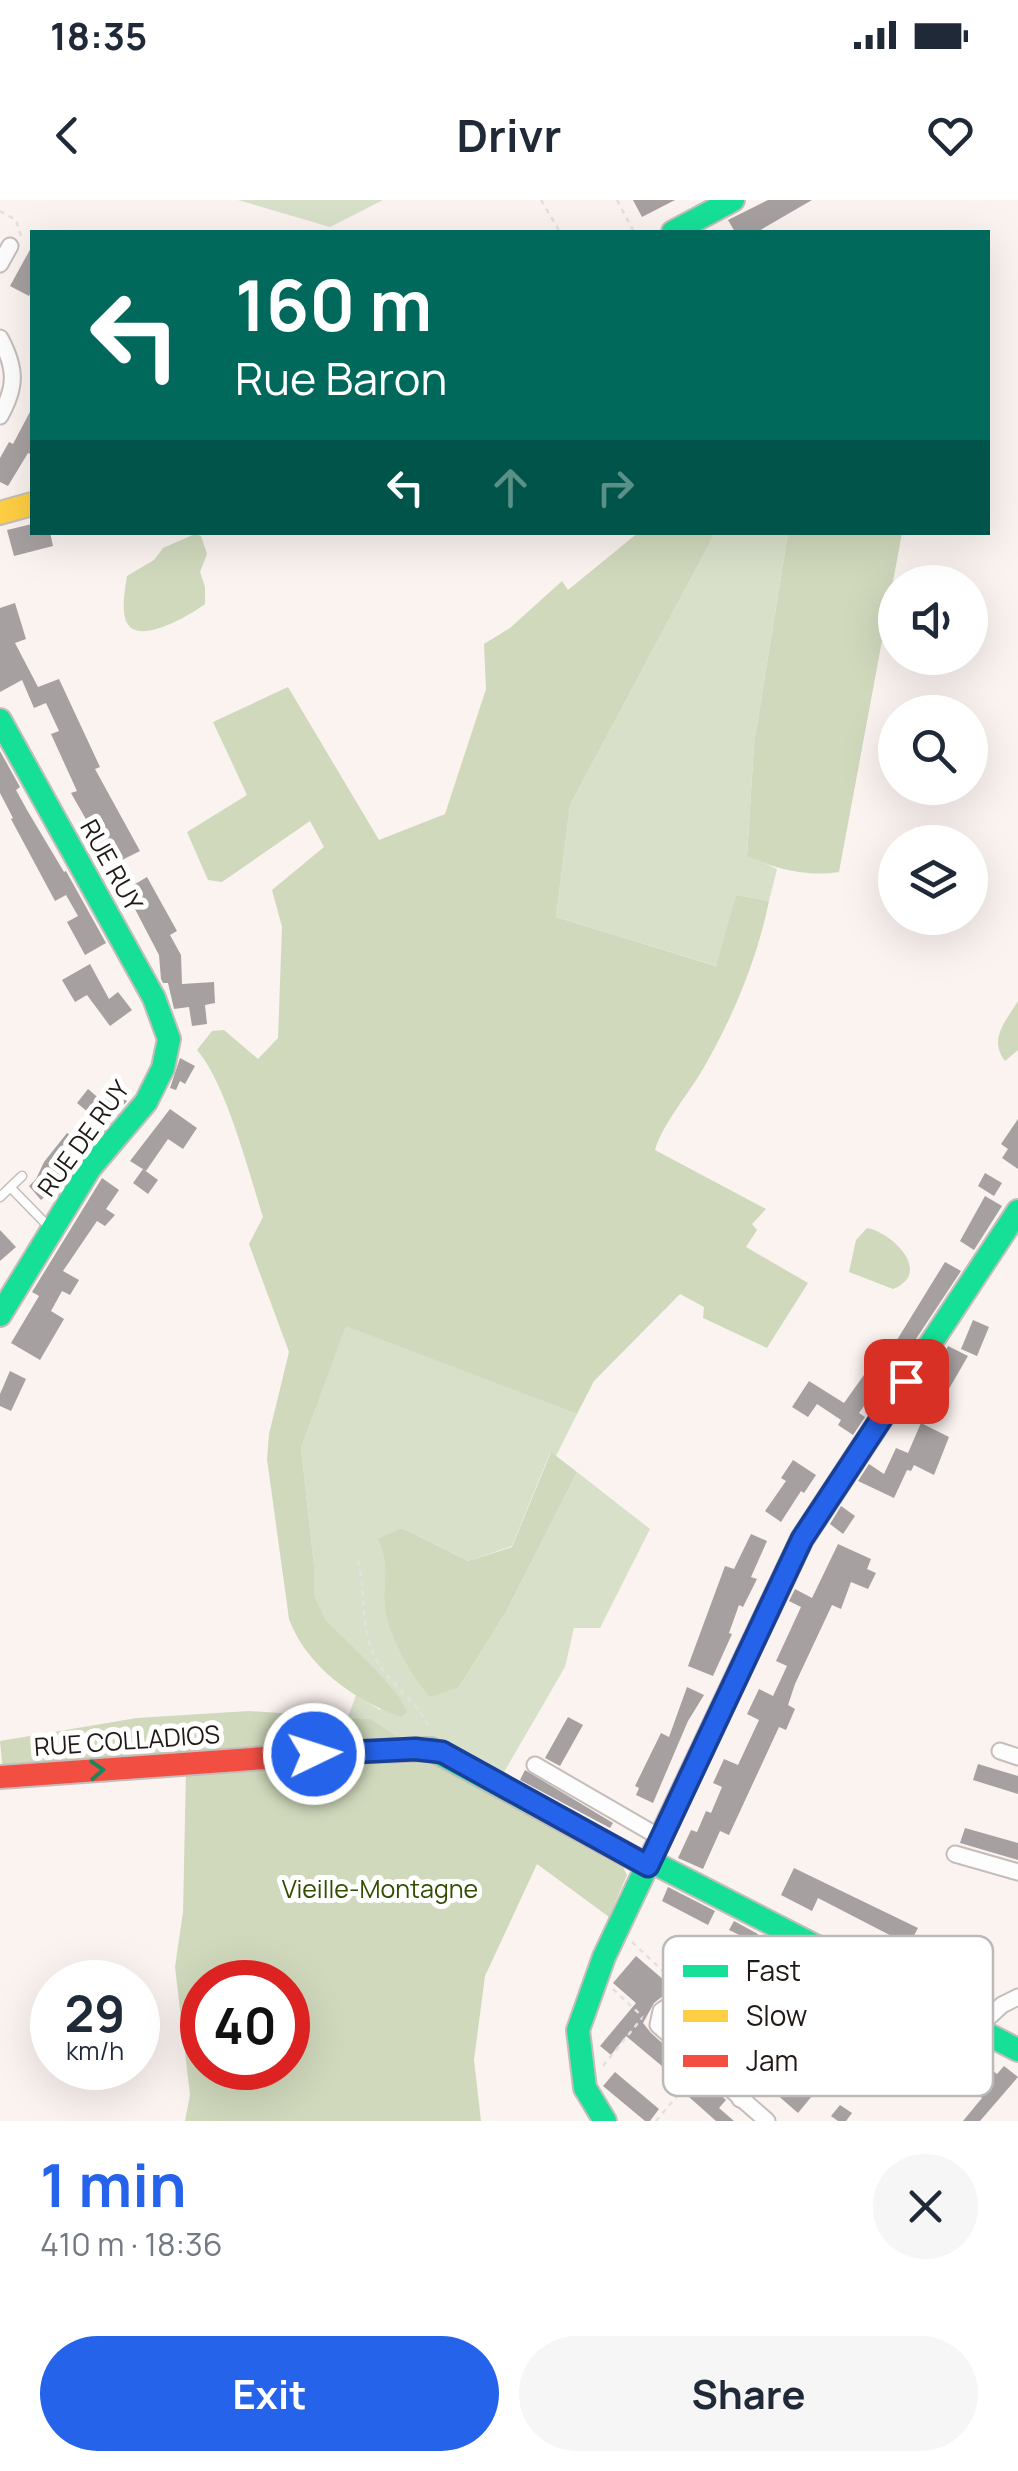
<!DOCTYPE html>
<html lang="en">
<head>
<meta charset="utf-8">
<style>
	body { margin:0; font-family:Manrope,sans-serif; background:#f6f6f7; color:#1f2937; height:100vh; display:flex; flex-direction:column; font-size:38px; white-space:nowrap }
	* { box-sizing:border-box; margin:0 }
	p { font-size:32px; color:#747a83 }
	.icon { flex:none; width:55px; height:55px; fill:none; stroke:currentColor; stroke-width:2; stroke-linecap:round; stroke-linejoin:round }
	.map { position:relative; height:1921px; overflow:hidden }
	.side { display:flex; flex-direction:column; background:#fff; flex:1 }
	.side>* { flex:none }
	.hud { position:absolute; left:30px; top:30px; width:960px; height:305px; border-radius:0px; box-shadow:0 10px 40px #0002; background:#00695c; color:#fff; overflow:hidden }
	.controls { position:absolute; left:878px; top:365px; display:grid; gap:20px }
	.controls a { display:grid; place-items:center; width:110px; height:110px; border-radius:50%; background:#fff; box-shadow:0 10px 40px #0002; font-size:50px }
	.speed { position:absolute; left:30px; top:1760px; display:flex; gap:20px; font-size:50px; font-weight:700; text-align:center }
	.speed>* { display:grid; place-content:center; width:130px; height:130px; border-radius:50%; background:#fff; box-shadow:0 10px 40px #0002; line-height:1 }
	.speed small { font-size:25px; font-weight:400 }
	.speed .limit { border:15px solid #d22; background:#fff; color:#111 }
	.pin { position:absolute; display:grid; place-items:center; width:85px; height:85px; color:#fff; margin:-42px; border-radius:20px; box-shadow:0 5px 15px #0006 }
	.me { position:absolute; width:110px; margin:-55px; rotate:86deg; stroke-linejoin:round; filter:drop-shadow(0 0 8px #0008) }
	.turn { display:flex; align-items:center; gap:35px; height:210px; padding:0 40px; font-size:45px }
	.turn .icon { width:130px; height:130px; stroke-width:2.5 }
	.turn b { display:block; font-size:70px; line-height:85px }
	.lanes { display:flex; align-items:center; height:95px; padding:0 40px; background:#0003; justify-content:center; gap:50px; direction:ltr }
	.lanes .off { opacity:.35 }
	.round { display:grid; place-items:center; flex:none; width:105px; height:105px; border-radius:52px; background:#f6f6f7 }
	.head { display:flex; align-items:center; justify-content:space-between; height:170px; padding:0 40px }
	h1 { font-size:60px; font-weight:700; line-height:75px; color:#2563eb }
	.action { display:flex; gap:20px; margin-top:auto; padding:20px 40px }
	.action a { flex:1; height:115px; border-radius:60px; background:#2563eb; color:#fff; font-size:40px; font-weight:700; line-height:115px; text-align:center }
	.action a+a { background:#f6f6f7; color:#1f2937 }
	.status { display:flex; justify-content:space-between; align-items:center; height:70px; padding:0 50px; background:#fff; direction:ltr }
	.status svg { height:28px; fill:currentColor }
	header { display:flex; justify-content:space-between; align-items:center; height:130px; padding:0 40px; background:#fff; font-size:45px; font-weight:700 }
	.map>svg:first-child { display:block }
</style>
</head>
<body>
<div class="status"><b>18:35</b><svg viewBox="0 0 49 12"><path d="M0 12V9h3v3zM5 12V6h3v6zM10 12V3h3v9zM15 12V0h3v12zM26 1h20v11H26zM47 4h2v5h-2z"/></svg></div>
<header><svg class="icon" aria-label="back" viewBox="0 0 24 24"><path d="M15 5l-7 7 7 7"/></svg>Drivr<svg class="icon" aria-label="heart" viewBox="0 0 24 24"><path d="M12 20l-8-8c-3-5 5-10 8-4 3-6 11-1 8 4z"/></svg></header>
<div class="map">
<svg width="1018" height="1921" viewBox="0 0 1018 1921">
	<rect width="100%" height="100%" fill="#fbf3f0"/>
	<g fill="#d9e0ca">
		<polygon points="238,0 383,0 330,27"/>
		<polygon points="715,333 788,333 754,544 747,655 777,669 769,701 736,695 717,766 556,717 570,605"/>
		<polygon points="346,1125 577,1214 556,1256 550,1253 512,1346 468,1361 402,1328 384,1352 388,1372 385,1399 459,1487 506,1412 577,1272 650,1329 600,1428 574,1428 565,1467 500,1579 445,1547 439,1540 405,1541 371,1519 348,1517 356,1495 380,1510 398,1495 326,1420 314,1397 314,1365 301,1248"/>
	</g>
	<g fill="#d0d9bc" fill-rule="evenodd">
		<path d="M639,332L715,333L570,605L556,717L716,766L736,695L769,701C757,760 733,817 703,869C689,893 662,925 655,950L766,1009L752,1024L757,1030L746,1047L808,1083L767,1148L703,1118L704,1107L680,1094L594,1181L577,1214L346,1126L301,1248L314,1365V1396L326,1420L376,1470L398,1495L407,1512L401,1517C355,1501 306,1466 289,1419L267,1259L269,1234L289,1152L249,1044L263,1017C249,973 226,883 197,850L212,831L224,830L258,859L278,838L282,727L272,690L324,647L310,621L222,682L208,680L187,632L247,595L213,522L288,487L379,640L445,614L486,489L484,444L510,428L562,381L568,390Z"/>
		<path d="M788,333H902L839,672C808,677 776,669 747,656L754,544Z"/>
		<path d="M195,334L201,336L207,354L200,372L205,387V404C192,414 139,446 127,423C121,411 125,389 127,376L154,360L163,348Z"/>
		<path d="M1018,801V850L1005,861C988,839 1006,821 1018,801Z"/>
		<path d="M867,1028C893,1033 933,1073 893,1089L849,1072L856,1040Z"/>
		<path d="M551,1252L577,1272L506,1412L459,1487L431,1497C415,1484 390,1436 386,1415C381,1386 392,1368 378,1339L402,1328L468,1361L512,1347Z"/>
		<polygon points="249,1511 371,1519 405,1541 3,1573 0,1541 137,1518"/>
		<path d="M421,1554L621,1663L627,1675L609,1717L537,1664L485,1776L474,1860L481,1921H185L190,1895L175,1767L183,1712L186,1570ZM202,1782H288V1868H202Z"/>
	</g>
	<g fill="#a7a0a0">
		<polygon points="633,0 675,0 642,17"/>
		<polygon points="768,0 812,0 757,32 735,32 728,20"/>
		<polygon points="32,46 32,89 29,96 10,86"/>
		<polygon points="32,208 32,255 28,253 8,286 0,282 0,258 9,242 13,244"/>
		<polygon points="32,324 32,332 50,332 53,346 14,356 7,330"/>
		<polygon points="15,403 26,439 15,443 38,487 59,479 100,567 95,569 140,651 112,665 71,593 77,591 51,534 59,531 46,503 34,508 22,480 0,492 0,408"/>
		<polygon points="0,551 20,587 16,590 27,610 64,672 66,671 106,743 85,755 67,722 78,716 66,695 55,701 11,619 13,618 0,593"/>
		<polygon points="147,677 177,731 170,735 181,755 182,784 214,782 215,803 205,805 207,824 192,826 189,807 174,809 168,783 163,783 161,779 159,755 125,690"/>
		<polygon points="90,764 109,799 118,792 132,810 110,826 87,795 75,802 62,780"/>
		<polygon points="180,858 195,866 185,884 180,881 176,890 170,888"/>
		<polygon points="88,889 102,901 113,889 127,901 78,959 61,987 58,985 41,1000 29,986 36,979 44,962 67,933 77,940 95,918 77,903"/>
		<polygon points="170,909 197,928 183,949 168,939 146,971 130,961"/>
		<polygon points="1018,919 1018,969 1002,958 1008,949 1001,944"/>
		<polygon points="143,969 158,980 148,994 133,983"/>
		<polygon points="985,973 1002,983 994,996 978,986"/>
		<polygon points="102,978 119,990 106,1009 115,1015 105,1026 97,1021 63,1071 79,1080 70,1095 62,1091 51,1111 64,1119 40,1160 11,1143 39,1096 32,1092"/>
		<polygon points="985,996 1002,1006 974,1050 960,1041"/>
		<polygon points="0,1030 16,1047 0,1061"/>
		<polygon points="945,1062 961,1071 914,1142 911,1140 859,1213 865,1217 853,1235 838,1225 841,1220 817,1204 808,1217 792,1207 809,1181 844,1203 886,1144 892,1148"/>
		<polygon points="973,1120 989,1127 977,1156 961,1149"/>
		<polygon points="948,1146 968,1156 939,1206 932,1202 924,1218 906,1209 916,1193 921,1196"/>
		<polygon points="10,1171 26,1179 11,1211 0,1206 0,1194"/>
		<polygon points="921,1223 949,1237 934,1275 914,1265 911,1271 907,1270 894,1298 858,1281 869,1264 884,1274 896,1248 908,1253"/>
		<polygon points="793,1260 816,1275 804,1293 801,1291 781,1322 765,1311 786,1281 781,1278"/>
		<polygon points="841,1306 855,1316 843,1334 830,1324"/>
		<polygon points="751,1334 767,1341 751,1377 757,1379 743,1407 739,1405 729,1433 732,1434 713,1476 688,1466 725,1366 734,1369"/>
		<polygon points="838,1344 871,1359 867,1369 876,1373 868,1389 851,1382 841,1409 832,1405 795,1484 788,1505 795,1509 786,1530 779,1527 729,1635 720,1631 703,1669 678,1658 691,1630 697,1632 706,1611 711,1613 722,1587 713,1583 724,1559 738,1565 759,1520 747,1514 759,1489 773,1496 787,1466 776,1461 801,1407 789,1401 795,1389 812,1398"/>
		<polygon points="687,1487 704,1495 688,1521 653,1603 636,1595 639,1588 635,1586 661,1533 669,1537"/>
		<polygon points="568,1517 583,1525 560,1566 545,1558"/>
		<polygon points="978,1564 1018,1576 1018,1594 973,1580"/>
		<polygon points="525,1570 613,1623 610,1628 520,1580"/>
		<polygon points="965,1628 1018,1643 1018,1660 960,1643"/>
		<polygon points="794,1668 918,1728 909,1745 818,1698 812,1711 781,1695"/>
		<polygon points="668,1687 715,1711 708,1725 662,1701"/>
		<polygon points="734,1721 758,1734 754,1742 729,1730"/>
		<polygon points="636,1756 673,1788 654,1803 643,1823 651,1833 726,1900 719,1908 734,1921 716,1921 689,1897 693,1892 626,1836 611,1855 600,1846 636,1803 613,1783"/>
		<polygon points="943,1830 997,1874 1004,1866 1018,1877 980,1921 963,1921 982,1898 952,1873 958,1866 931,1843"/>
		<polygon points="615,1872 659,1909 650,1921 645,1921 603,1886"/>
		<polygon points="789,1877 812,1896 798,1913 775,1893"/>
		<polygon points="840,1905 852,1913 846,1921 838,1921 831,1916"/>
	</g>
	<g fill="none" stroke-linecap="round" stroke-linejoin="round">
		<g stroke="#c5bdba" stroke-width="11">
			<g id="lane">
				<polyline points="11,988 49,1027"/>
				<polyline points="0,997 22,976"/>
			</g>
		</g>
		<g stroke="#c5bdba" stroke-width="19">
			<g id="street">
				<polyline points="0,64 10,46"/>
				<path d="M0,138C16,168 17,186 0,216"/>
				<polyline points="1000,1551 1018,1557"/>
				<polyline points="535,1565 661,1638"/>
				<polyline points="955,1654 1018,1672"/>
				<polyline points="977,1828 1002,1805 1018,1797"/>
				<polyline points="766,1874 696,1809 676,1801 661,1811 658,1825 767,1921"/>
				<polyline points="740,1899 862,1770"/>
			</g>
		</g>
		<g stroke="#c5bdba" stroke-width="26">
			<g id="fast">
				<polyline points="673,32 733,0"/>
				<polyline points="0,520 154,798 169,839 163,868 146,902 90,968 0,1115"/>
				<polyline points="349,1552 431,1549 648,1666"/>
				<polyline points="650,1661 1018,1850"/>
				<polyline points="605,1921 585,1888 578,1830 604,1757 802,1339 1018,1011"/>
			</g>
		</g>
		<g stroke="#c5bdba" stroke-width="26">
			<polyline id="slow" points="0,313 32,304"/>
		</g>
		<g stroke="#c5bdba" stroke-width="26">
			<polyline id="jam" points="0,1577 349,1552"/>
		</g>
		<g stroke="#e3e1e0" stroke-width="2.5" stroke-dasharray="5 5" stroke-linecap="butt">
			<polyline points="541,0 560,32"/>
			<polyline points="617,0 634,32"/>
			<polyline points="0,11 16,20 21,36"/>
			<path d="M358,1361C366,1391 360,1425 373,1453C386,1483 417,1499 429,1528"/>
			<polyline points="632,1742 680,1787"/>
			<polyline points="613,1789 643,1817"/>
			<polyline points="603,1866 642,1818"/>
			<polyline points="656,1921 695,1875"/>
		</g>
		<use href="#lane" stroke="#fefdfd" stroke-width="8"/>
		<use href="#street" stroke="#fefdfd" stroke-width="15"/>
		<use href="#fast" stroke="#16e098" stroke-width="22"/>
		<use href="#slow" stroke="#ffcf43" stroke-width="22"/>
		<use href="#jam" stroke="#f24e42" stroke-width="22"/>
	</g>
	<defs><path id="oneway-chevron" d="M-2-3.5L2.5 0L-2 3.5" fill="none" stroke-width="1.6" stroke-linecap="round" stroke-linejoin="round" transform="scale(2.5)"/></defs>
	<use stroke="#1b865e" href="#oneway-chevron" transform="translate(97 1570) rotate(-4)"/>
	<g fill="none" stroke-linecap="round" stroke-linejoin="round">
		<g stroke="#184099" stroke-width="25">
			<polyline id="route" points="314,1554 415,1549 442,1552 648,1666 802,1339 906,1181"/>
		</g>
		<use href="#route" stroke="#2563eb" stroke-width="18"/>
	</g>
	<g text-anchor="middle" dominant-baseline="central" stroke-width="10" stroke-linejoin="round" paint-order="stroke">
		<g font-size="25" fill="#211916" stroke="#fff">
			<text transform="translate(112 665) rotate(61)">RUE RUY</text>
			<text transform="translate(83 938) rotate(-54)">RUE DE RUY</text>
			<text transform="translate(127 1540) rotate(-4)">RUE COLLADIOS</text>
		</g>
		<g font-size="25" fill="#324d00" stroke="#fff">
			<text x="380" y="1688">Vieille-Montagne</text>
		</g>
	</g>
	<rect x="663" y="1736" width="330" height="160" rx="15" fill="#fff" stroke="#bcbab9" stroke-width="2.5"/>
	<rect x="683" y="1765" width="45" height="12" fill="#16e098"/>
	<rect x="683" y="1810" width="45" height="12" fill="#ffcf43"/>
	<rect x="683" y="1855" width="45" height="12" fill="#f24e42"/>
	<g font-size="28" fill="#211916">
		<text x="746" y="1781">Fast</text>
		<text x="746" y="1826">Slow</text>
		<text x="746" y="1871">Jam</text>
	</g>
</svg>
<div class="controls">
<a><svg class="icon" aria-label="sound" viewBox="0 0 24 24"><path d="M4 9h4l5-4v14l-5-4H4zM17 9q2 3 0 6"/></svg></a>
<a><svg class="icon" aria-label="search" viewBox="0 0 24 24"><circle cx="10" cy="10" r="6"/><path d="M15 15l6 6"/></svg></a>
<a><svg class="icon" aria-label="layers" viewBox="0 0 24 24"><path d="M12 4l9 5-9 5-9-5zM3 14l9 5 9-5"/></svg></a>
</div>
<div class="speed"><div>29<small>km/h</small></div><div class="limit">40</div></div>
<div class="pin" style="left:906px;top:1181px;background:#d93025"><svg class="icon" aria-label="arrive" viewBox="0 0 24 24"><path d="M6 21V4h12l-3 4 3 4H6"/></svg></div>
<svg class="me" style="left:314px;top:1554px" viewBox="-20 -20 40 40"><circle r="17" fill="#2563eb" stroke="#fff" stroke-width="3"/><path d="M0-11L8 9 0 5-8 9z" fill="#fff"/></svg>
<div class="hud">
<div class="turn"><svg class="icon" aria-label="left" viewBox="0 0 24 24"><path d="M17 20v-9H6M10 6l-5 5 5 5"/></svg><div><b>160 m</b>Rue Baron</div></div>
<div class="lanes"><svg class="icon" aria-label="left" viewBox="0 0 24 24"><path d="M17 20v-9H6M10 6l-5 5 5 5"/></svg><svg class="icon off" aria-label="ahead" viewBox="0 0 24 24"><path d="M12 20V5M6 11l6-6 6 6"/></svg><svg class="icon off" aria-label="right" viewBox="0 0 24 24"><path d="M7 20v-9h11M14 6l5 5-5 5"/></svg></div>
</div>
</div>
<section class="side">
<div class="head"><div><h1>1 min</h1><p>410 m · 18:36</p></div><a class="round"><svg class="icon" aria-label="close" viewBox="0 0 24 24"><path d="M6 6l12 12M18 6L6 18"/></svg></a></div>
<div class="action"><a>Exit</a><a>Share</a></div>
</section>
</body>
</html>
